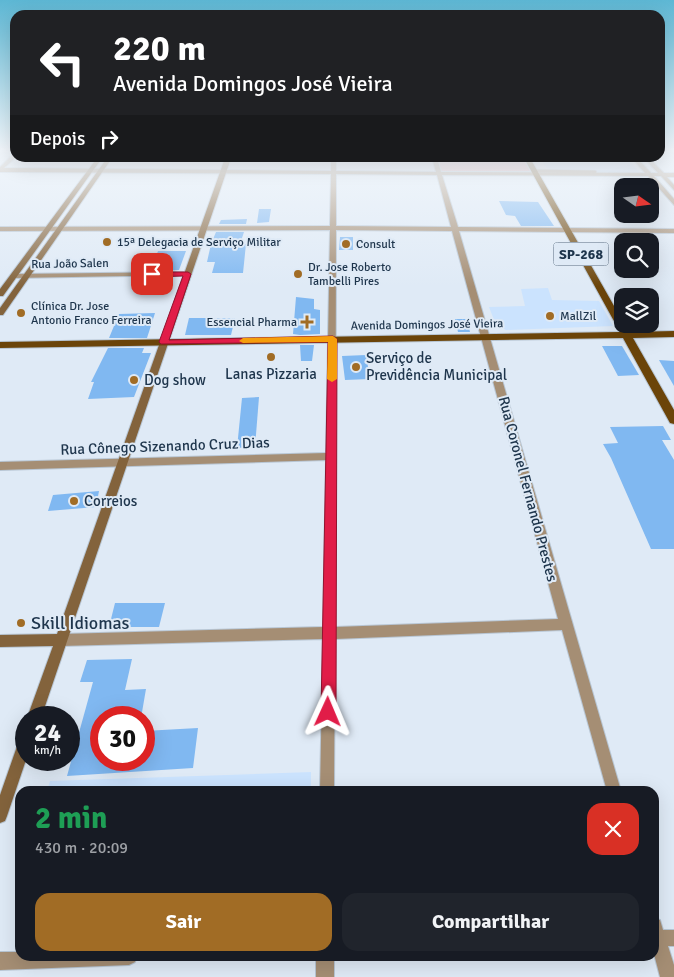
<!DOCTYPE html>
<html lang="pt">
<head>
<meta charset="utf-8">
<style>
	body { margin:0; font-family:Signika,sans-serif; background:#20242c; color:#f1f3f6; height:100vh; display:flex; flex-direction:column; font-size:19px; white-space:nowrap }
	* { box-sizing:border-box; margin:0 }
	p { font-size:16px; color:#9ea1a6 }
	.icon { flex:none; width:28px; height:28px; fill:none; stroke:currentColor; stroke-width:2; stroke-linecap:round; stroke-linejoin:round }
	.map { position:relative; flex:1; overflow:hidden }
	.drawer { position:absolute; left:15px; top:786px; width:644px; height:175px; display:flex; flex-direction:column; background:#171b24; border-radius:15px; box-shadow:0 5px 20px #0002 }
	.drawer>* { flex:none }
	.top-card { position:absolute; left:10px; top:10px; width:655px; height:152px; border-radius:15px; box-shadow:0 5px 20px #0002; background:#202124; color:#fff; overflow:hidden }
	.needle { width:32px; rotate:104deg }
	.fabs { position:absolute; left:614px; top:178px; display:grid; gap:10px }
	.fabs a { display:grid; place-items:center; width:45px; height:45px; border-radius:10px; background:#171b24; box-shadow:0 5px 20px #0002; font-size:25px }
	.speed { position:absolute; left:15px; top:706px; display:flex; gap:10px; font-size:25px; font-weight:700; text-align:center }
	.speed>* { display:grid; place-content:center; width:65px; height:65px; border-radius:50%; background:#171b24; box-shadow:0 5px 20px #0002; line-height:1 }
	.speed small { font-size:12px; font-weight:400 }
	.speed .limit { border:8px solid #d22; background:#fff; color:#111 }
	.pin { position:absolute; display:grid; place-items:center; width:42px; height:42px; color:#fff; margin:-21px; border-radius:10px; box-shadow:0 2px 8px #0006 }
	.me { position:absolute; width:55px; margin:-28px; rotate:1deg; stroke-linejoin:round; filter:drop-shadow(0 0 4px #0008) }
	.turn { display:flex; align-items:center; gap:18px; height:105px; padding:0 20px; font-size:22px }
	.turn .icon { width:65px; height:65px; stroke-width:2.5 }
	.turn b { display:block; font-size:35px; line-height:42px }
	.then { display:flex; align-items:center; height:48px; padding:0 20px; background:#0003; gap:10px; font-size:19px }
	.round { display:grid; place-items:center; flex:none; width:52px; height:52px; border-radius:15px; background:#20242c }
	.headline { display:flex; align-items:center; justify-content:space-between; height:85px; padding:0 20px }
	h1 { font-size:30px; font-weight:700; line-height:38px; color:#1e9e55 }
	.action { display:flex; gap:10px; margin-top:auto; padding:10px 20px }
	.action a { flex:1; height:58px; border-radius:15px; background:#a16c25; color:#fff; font-size:20px; font-weight:700; line-height:58px; text-align:center }
	.action a+a { background:#20242c; color:#f1f3f6 }
	.map>svg:first-child { display:block }
</style>
</head>
<body>
<div class="map">
<svg width="674" height="977" viewBox="0 0 674 977">
	<rect width="100%" height="100%" fill="#dfeaf6"/>
	<g fill="#cbe3fe">
		<polygon points="540,158 627,158 641,174 565,173 547,168"/>
		<polygon points="548,288 552,300 599,301 613,326 506,330 496,325 489,307 525,306 521,289"/>
		<polygon points="311,772 311,791 47,791 50,781"/>
	</g>
	<polygon fill="#e6a7af" points="436,158 523,158 530,171 440,171"/>
	<g fill="#80b8f1">
		<polygon points="499,201 538,202 554,226 521,226 515,216 506,215"/>
		<polygon points="259,209 271,209 269,222 257,223"/>
		<polygon points="247,219 246,224 219,224 221,220"/>
		<polygon points="216,232 244,232 240,244 246,244 243,273 212,273 215,262 207,262 211,244"/>
		<polygon points="340,237 353,237 353,250 339,250"/>
		<polygon points="158,251 186,251 179,270 143,271 148,261 154,261"/>
		<polygon points="296,297 314,299 314,309 320,310 320,334 300,335 293,334"/>
		<polygon points="155,313 147,338 109,338 119,314"/>
		<polygon points="189,318 235,318 231,335 185,335"/>
		<polygon points="455,319 467,319 470,332 458,332"/>
		<polygon points="300,345 314,345 312,361 301,361"/>
		<polygon points="602,346 622,346 639,375 618,376"/>
		<polygon points="108,348 144,348 142,353 151,353 134,397 88,399 94,382 91,382"/>
		<polygon points="366,355 370,379 345,380 342,356"/>
		<polygon points="659,360 674,361 674,386"/>
		<polygon points="259,397 255,447 237,448 242,398"/>
		<polygon points="663,426 671,440 662,440 674,460 674,549 651,549 611,458 603,444 618,443 610,427"/>
		<polygon points="99,491 96,507 48,511 53,495"/>
		<polygon points="115,603 165,603 159,627 109,627"/>
		<polygon points="132,659 125,690 146,689 141,718 101,718 101,760 144,760 144,731 198,728 193,768 67,776 93,682 80,682 87,660"/>
	</g>
	<g fill="none" stroke-linecap="round" stroke-linejoin="round">
		<g stroke="#b8c6d4" stroke-width="4.5">
			<polyline id="lane" points="535,171 595,172"/>
		</g>
		<g stroke="#b8c6d4" stroke-width="2">
			<g id="street">
				<path d="M13,154H15V158L4,168L331,171V158H336V171L436,172L432,158H437L441,172L645,173L632,158H637L651,173H658L644,158H649L664,173H674V177H667L674,185V190L661,176H654L674,199V205L648,176L442,175L458,227L674,229V233L459,231L621,791H607L562,630L335,639L334,791H320L323,639L61,646L57,644L55,640L57,636L61,634L323,627L326,460L0,470V462L326,453L330,230L0,231V227L330,226L331,174L0,172V167ZM336,174L437,175L451,227L336,226ZM336,230L452,231L558,619L335,627Z"/>
				<polygon points="187,272 189,273 189,275 13,278 10,276 13,274"/>
				<polygon points="654,918 660,920 663,930 674,930 674,946 668,946 674,965 674,977 660,977 654,954"/>
				<polygon points="0,952 20,952 20,956 137,956 135,962 129,965 0,970"/>
				<rect x="316" y="956" width="18" height="21"/>
			</g>
		</g>
		<g stroke="#b8c6d4" stroke-width="2">
			<g id="secondary">
				<polygon points="97,158 102,158 3,296 0,296 0,289"/>
				<polygon points="107,158 112,158 3,315 0,315 0,308"/>
				<polygon points="225,158 231,158 41,718 27,718 53,646 0,647 0,635 57,634"/>
				<polygon points="26,733 26,760 7,816 5,821 0,823 0,795 21,735"/>
			</g>
		</g>
		<g stroke="#b8c6d4" stroke-width="2">
			<polygon id="primary" points="524,158 530,158 622,320 622,324 625,324 629,332 674,331 674,337 633,338 674,410 674,424 670,423 623,338 0,348 0,342 620,332"/>
		</g>
		<use href="#lane" stroke="#a58e74" stroke-width="3"/>
		<use href="#street" fill="#a58e74" fill-rule="evenodd"/>
		<use href="#secondary" fill="#83633c" fill-rule="evenodd"/>
		<use href="#primary" fill="#6b4409" fill-rule="evenodd"/>
	</g>
	<linearGradient id="sky" x2="0" y2="1"><stop stop-color="#5db7d4"/><stop offset="0.52" stop-color="#f1f6fb"/><stop offset="1" stop-color="#f1f6fb" stop-opacity="0"/></linearGradient>
	<rect width="674" height="287" fill="url(#sky)"/>
	<polygon fill="#e11d48" stroke="#92132f" points="188,272 191,274 169,340 333,336 337,339 336,712 334,718 328,720 323,718 321,712 328,342 161,344 159,342 183,276 152,277 148,274 152,272"/>
	<polygon fill="#f59e0b" points="333,336 337,339 337,379 332,382 327,379 328,342 243,343 239,341 243,338"/>
	<g fill="#a16c25" stroke="#dfeaf6" stroke-width="2">
		<circle cx="107" cy="242" r="5"/>
		<circle cx="346" cy="244" r="5"/>
		<circle cx="298" cy="274" r="5"/>
		<circle cx="21" cy="313" r="5"/>
		<circle cx="550" cy="316" r="5"/>
		<path d="M304.5 314.5h5v5h5v5h-5v5h-5v-5h-5v-5h5z"/>
		<circle cx="271" cy="357" r="5"/>
		<circle cx="356" cy="367" r="5"/>
		<circle cx="134" cy="380" r="5"/>
		<circle cx="74" cy="501" r="5"/>
		<circle cx="21" cy="623" r="5"/>
	</g>
	<g text-anchor="middle" dominant-baseline="central" stroke-width="4" stroke-linejoin="round" paint-order="stroke">
		<g font-size="12" fill="#1e354c" stroke="#dfeaf6" text-anchor="start">
			<text x="117" y="242">15ª Delegacia de Serviço Militar</text>
			<text x="356" y="244">Consult</text>
			<text x="308" y="267">Dr. Jose Roberto<tspan x="308" dy="14">Tambelli Pires</tspan></text>
			<text x="31" y="306">Clínica Dr. Jose<tspan x="31" dy="14">Antonio Franco Ferreira</tspan></text>
			<text x="560" y="316">MallZil</text>
			<text x="297" y="322" text-anchor="end">Essencial Pharma</text>
		</g>
		<g font-size="12" fill="#1e354c" stroke="#dfeaf6">
			<text transform="translate(70 264) rotate(-1)">Rua João Salen</text>
			<text transform="translate(427 325) rotate(-1)">Avenida Domingos José Vieira</text>
		</g>
		<rect fill="#dfeaf6" stroke="#586b7f" stroke-width="1" x="553.5" y="242.5" width="55" height="23" rx="4"/>
		<g font-size="14" font-weight="bold" fill="#1e354c">
			<text x="581" y="254">SP-268</text>
		</g>
		<g font-size="15" fill="#1e354c" stroke="#dfeaf6" text-anchor="start">
			<text x="366" y="358">Serviço de<tspan x="366" dy="17">Previdência Municipal</tspan></text>
			<text x="271" y="374" text-anchor="middle">Lanas Pizzaria</text>
			<text x="144" y="380">Dog show</text>
			<text x="84" y="501">Correios</text>
		</g>
		<g font-size="15" fill="#1e354c" stroke="#dfeaf6">
			<text transform="translate(165 446) rotate(-2)">Rua Cônego Sizenando Cruz Dias</text>
			<text transform="translate(528 489) rotate(75)">Rua Coronel Fernando Prestes</text>
		</g>
		<g font-size="18" fill="#1e354c" stroke="#dfeaf6" text-anchor="start">
			<text x="31" y="623">Skill Idiomas</text>
		</g>
	</g>
</svg>
<div class="fabs">
<a><svg class="needle" viewBox="-14 -14 28 28"><path d="M0-13l5 13h-10z" fill="#e53935"/><path d="M0 13l5-13h-10z" fill="#9ea1a6"/></svg></a>
<a><svg class="icon" aria-label="search" viewBox="0 0 24 24"><circle cx="10" cy="10" r="6"/><path d="M15 15l6 6"/></svg></a>
<a><svg class="icon" aria-label="layers" viewBox="0 0 24 24"><path d="M12 4l9 5-9 5-9-5zM3 14l9 5 9-5"/></svg></a>
</div>
<div class="speed"><div>24<small>km/h</small></div><div class="limit">30</div></div>
<div class="pin" style="left:152px;top:274px;background:#d93025"><svg class="icon" aria-label="arrive" viewBox="0 0 24 24"><path d="M6 21V4h12l-3 4 3 4H6"/></svg></div>
<svg class="me" style="left:328px;top:712px" viewBox="-20 -20 40 40"><path d="M0-17L14 15 0 8-14 15z" fill="#e11d48" stroke="#fff" stroke-width="4"/></svg>
<div class="top-card">
<div class="turn"><svg class="icon" aria-label="left" viewBox="0 0 24 24"><path d="M17 20v-9H6M10 6l-5 5 5 5"/></svg><div><b>220 m</b>Avenida Domingos José Vieira</div></div>
<div class="then">Depois<svg class="icon" aria-label="right" viewBox="0 0 24 24"><path d="M7 20v-9h11M14 6l5 5-5 5"/></svg></div>
</div>
<section class="drawer">
<div class="headline"><div><h1>2 min</h1><p>430 m · 20:09</p></div><a class="round" style="background:#d93025;color:#fff"><svg class="icon" aria-label="close" viewBox="0 0 24 24"><path d="M6 6l12 12M18 6L6 18"/></svg></a></div>
<div class="action"><a>Sair</a><a>Compartilhar</a></div>
</section>
</div>
</body>
</html>
